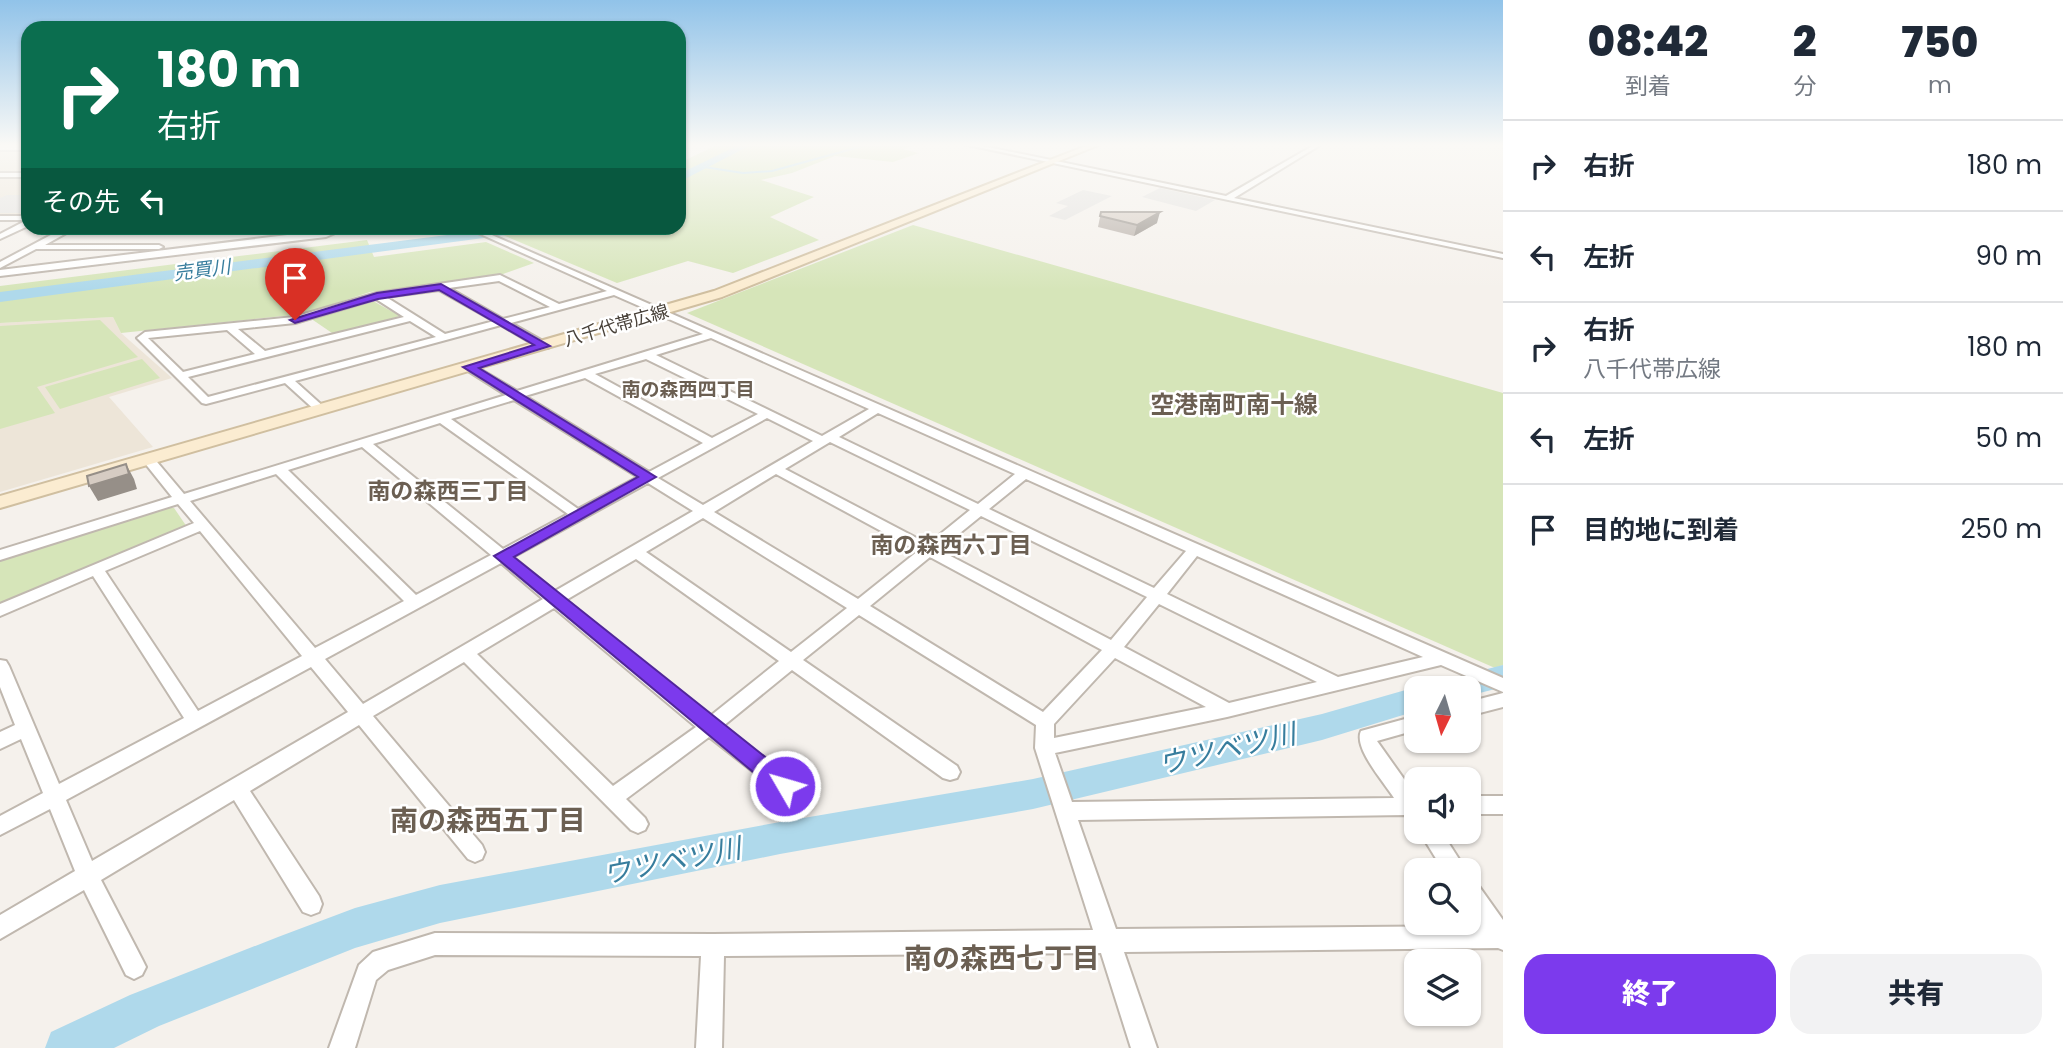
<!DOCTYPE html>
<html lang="ja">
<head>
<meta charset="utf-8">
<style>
	body { margin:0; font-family:Poppins,"Noto Sans JP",sans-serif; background:#f2f2f3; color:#1f2937; height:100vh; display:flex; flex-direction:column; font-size:26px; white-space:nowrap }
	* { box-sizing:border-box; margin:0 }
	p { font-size:23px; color:#747a83 }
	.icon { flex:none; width:38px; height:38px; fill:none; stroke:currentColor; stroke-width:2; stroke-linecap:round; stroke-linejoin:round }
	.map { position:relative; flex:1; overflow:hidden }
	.sheet { display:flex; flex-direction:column; background:#fff; width:560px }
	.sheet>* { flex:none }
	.banner { position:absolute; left:21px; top:21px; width:665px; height:214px; border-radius:21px; box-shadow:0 2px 5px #0004; background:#0b6e4f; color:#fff; overflow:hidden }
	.needle { width:46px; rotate:185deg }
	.fabs { position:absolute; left:1404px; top:676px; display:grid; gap:14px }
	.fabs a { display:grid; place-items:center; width:77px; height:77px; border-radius:14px; background:#fff; box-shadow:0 2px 5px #0004; font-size:35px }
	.pin { position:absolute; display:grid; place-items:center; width:60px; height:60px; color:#fff; margin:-72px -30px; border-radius:50% 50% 50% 0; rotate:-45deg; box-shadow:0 0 7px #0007 }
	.pin .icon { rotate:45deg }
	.me { position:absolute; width:77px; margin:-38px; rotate:308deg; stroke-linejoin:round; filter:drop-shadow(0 0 5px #0008) }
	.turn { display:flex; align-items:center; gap:24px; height:147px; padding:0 21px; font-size:32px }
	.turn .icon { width:91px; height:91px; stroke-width:2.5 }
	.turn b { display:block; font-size:49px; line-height:60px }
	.then { display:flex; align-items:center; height:66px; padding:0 21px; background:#0003; gap:14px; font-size:26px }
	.eta { display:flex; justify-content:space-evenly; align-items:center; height:119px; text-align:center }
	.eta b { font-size:42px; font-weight:800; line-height:49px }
	.cta { display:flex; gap:14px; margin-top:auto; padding:14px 21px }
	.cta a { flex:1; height:80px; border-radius:21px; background:#7c3aed; color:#fff; font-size:28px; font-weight:800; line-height:80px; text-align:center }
	.cta a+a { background:#f2f2f3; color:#1f2937 }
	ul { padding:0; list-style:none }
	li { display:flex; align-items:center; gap:21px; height:91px; padding:0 21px; border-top:2px solid #e0e1e3 }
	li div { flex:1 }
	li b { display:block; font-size:26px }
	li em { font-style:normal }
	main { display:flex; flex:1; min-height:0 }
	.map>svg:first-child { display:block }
</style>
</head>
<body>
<main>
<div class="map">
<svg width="1503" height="1048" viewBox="0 0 1503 1048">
	<rect width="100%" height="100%" fill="#f5f1ec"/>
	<g fill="#ede5d8">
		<rect x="0" y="144" width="28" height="71"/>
		<polygon points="113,317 121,333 172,378 109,397 153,447 0,492 0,323"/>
	</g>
	<g fill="#d6e5b9">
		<polygon points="719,144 920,144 902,149 919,153 893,162 835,156 792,173 761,180 814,197 770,217 819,240 733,273 688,261 617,283 486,228 679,228 679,163"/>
		<polygon points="913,225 1503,393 1503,665 1495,668 687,313"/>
		<polygon points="367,240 374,257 486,242 534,263 503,274 370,292 303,314 121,333 113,317 0,323 0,286"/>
		<polygon points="367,301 373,301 400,316 335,335 310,318"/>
		<polygon points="100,320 138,357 37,387 55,413 0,429 0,326"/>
		<polygon points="142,359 160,378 60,409 45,387"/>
		<polygon points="166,508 174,508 187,527 0,604 0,560"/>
	</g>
	<g fill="#e4e2e0">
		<polygon points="1160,188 1215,200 1196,211 1142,197"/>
		<polygon points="1083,190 1112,196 1065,220 1049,216 1068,206 1056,203"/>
		<polygon points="7,195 28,195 28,213 0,213 0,198"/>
	</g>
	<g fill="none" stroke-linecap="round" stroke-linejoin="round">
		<polyline stroke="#afd9eb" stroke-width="2" points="704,167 743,173 772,171 870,144"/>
		<g fill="#afd9eb" fill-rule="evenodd">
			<polygon points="741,144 753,144 679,182 679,174"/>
			<polygon points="502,228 536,228 529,232 0,302 0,292"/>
			<polygon points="1503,665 1503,687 1468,696 1468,688 1440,688 1444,680"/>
			<polygon points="1416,687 1419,688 1416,688 1416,711 1322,740 1033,809 780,854 440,923 355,948 159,1026 114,1048 45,1048 51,1032 130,995 278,937 355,908 440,885 780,822 1033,779 1322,714"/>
		</g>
		<g stroke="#c0b8af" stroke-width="4">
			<g id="minor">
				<polygon points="963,144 973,144 1226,196 1316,144 1322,144 1234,198 1503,254 1503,258"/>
				<rect x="0" y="146" width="28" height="4"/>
				<rect x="0" y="173" width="28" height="4"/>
				<rect x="0" y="216" width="28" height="4"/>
				<polygon points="25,221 28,221 28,226 0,239 0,234"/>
				<polygon points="64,228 393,228 389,230 342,230 326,237 0,276 0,270 329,230 70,231 45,245 159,245 163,247 159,249 36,249 0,268 0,262"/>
				<path d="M467,228H476L1503,678V692L1441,665L1227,717L1055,753L1072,802L1394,798C1384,782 1353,748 1361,731L1416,716V730L1377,741L1416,796L1415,820L1406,815L1078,820L1116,929L1480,926L1468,908V879L1476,882L1503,920V950L1498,948L1124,952L1157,1048H1131L1101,953L724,956L722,1048H696L701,956L435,955L388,970L376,980L355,1048H329L359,965L373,952L435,933L713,934L1093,930L1035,748L1036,725L859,615L803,660L957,766L960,772L957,778L950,780L943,778L792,670L722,727L811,794L814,800L811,806L804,809L797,806L709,737L626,799L645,818L648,824L645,830L638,833L631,830L464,662L373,716L482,845L485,852L482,859L475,862L468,859L359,725L250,791L319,896L322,904L319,912L311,915L303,912L234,800L101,880L142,959L146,967L142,975L134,979L126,975L84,890L0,939V915L75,871L50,809L0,835V816L43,793L21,739L0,749V732L15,725L0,687V660L6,661L9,666L59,784L184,718L93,576L0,616V604L194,523L178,504L0,560V550L172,497L144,462L142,459L144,456H152L184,494L506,395L465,369V365H473L517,391L703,334L614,295L511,323L548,344V348H540L501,325L295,381L325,408L327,410L321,413L317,412L285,383L206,404L202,403L137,338L145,332L294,317L377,293L500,275L559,304L607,291ZM499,281L550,307L503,319L449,288ZM439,290L494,321L445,334L386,297ZM376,299L404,317L265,351L238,329L295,323ZM410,321L436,337L208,397L188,377ZM227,330L255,354L183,372L148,338ZM711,338L869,409L822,436L656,355ZM646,359L758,414L712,438L595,374ZM585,378L703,443L649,472L525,396ZM514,400L638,477L578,509L451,419ZM878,413L1015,474L978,504L839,437ZM767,418L813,441L703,505L658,478ZM440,423L568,514L503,549L373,444ZM830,442L970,510L928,544L785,469ZM362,447L491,555L416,595L288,470ZM276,474L404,601L315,648L190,501ZM776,474L918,551L858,599L714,512ZM1026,479L1186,551L1154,588L989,509ZM648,483L693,511L555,591L513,557ZM981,516L1147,597L1111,640L939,550ZM703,518L847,608L791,652L646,552ZM200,531L302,656L198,711L105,571ZM1197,556L1423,657L1338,677L1167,594ZM930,557L1102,650L1043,712L870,606ZM636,559L779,661L709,717L566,600ZM501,563L543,599L363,704L325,659ZM1159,604L1317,682L1229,703L1124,647ZM554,608L696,727L613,786L477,654ZM1115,658L1206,707L1054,738V724ZM311,667L348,712L92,861L66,800Z"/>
				<polygon points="1503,693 1503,707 1468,716 1468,702"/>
				<rect x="1468" y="796" width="35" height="18"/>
				<polygon points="1419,831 1441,831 1466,870 1443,870"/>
			</g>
		</g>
		<g stroke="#d0bfa0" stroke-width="4">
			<polygon id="secondary" points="1091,144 1101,144 722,297 0,508 0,496 714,291"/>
		</g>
		<use href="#minor" fill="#fff" fill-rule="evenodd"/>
		<use href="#secondary" fill="#fbecd1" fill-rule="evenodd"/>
	</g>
	<polygon fill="#b8afa8" points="1101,212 1157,223 1134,236 1098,227"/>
	<g fill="#968f88">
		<polygon points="1160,212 1157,223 1134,236 1137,225"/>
		<polygon points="126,464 134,479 137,489 98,501 89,486"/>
	</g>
	<g fill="#d6ccc3" stroke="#968f88" stroke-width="2">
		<polygon points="1101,212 1160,212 1137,225 1100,216"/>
		<polygon points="126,464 129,474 89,486 87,476"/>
	</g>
	<linearGradient id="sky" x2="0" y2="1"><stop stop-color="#91c3e9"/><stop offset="0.5" stop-color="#faf9f6"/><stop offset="1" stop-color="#faf9f6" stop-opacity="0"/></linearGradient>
	<rect width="1503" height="290" fill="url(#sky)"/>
	<polygon fill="#7c3aed" stroke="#51269a" stroke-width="2" points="441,284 550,346 479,368 656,477 514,557 793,779 796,786 793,792 785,795 777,792 494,556 638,477 463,367 534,345 439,290 378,299 295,323 290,320 377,293"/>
	<g text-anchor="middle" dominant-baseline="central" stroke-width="5" stroke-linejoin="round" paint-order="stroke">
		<g font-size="18" fill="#49423a" stroke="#fff">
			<text transform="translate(616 325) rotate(-16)">八千代帯広線</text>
		</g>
		<g font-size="19" font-style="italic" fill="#377d9d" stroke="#fff">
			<text transform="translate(202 270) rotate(-7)">売買川</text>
		</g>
		<g font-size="19" font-weight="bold" fill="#6b5f52" stroke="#fff">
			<text x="688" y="389">南の森西四丁目</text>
		</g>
		<g font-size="23" font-weight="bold" fill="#6b5f52" stroke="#fff">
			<text x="448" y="491">南の森西三丁目</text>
			<text x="951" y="545">南の森西六丁目</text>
		</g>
		<g font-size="24" font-weight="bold" fill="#6b5f52" stroke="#fff">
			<text x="1234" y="404">空港南町南十線</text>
		</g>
		<g font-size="28" font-style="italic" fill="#377d9d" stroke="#fff">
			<text transform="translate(1227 749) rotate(-13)">ウツベツ川</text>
			<text transform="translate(672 861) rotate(-11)">ウツベツ川</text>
		</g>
		<g font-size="28" font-weight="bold" fill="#6b5f52" stroke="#fff">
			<text x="488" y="820">南の森西五丁目</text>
			<text x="1002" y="958">南の森西七丁目</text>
		</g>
	</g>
</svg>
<div class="fabs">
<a><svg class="needle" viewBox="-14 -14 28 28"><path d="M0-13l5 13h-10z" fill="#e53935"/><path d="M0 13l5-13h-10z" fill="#747a83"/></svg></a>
<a><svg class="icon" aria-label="sound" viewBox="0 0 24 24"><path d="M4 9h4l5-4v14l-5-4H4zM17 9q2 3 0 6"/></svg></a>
<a><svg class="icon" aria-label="search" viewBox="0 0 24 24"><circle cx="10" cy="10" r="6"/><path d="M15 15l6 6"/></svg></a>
<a><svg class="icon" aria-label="layers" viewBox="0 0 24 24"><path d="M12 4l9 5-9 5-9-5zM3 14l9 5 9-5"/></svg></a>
</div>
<div class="pin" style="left:295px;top:320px;background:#d93025"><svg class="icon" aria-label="arrive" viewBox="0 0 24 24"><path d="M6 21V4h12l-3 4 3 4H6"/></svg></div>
<svg class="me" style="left:785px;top:786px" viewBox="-20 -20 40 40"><circle r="17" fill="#7c3aed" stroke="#fff" stroke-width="3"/><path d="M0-11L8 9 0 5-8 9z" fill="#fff"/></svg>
<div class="banner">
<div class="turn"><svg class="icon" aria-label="right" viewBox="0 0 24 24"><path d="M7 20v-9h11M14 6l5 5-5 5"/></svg><div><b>180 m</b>右折</div></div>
<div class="then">その先<svg class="icon" aria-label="left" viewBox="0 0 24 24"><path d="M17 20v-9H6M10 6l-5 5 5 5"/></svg></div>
</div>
</div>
<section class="sheet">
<div class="eta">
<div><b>08:42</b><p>到着</p></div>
<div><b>2</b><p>分</p></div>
<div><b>750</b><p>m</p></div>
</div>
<ul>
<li><svg class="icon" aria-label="right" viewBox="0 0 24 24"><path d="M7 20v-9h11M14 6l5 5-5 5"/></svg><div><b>右折</b></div><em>180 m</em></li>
<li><svg class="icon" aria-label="left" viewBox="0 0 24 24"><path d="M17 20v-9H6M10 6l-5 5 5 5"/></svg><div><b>左折</b></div><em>90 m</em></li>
<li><svg class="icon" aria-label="right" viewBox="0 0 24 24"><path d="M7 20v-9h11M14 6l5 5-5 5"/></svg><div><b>右折</b><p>八千代帯広線</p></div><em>180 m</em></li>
<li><svg class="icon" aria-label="left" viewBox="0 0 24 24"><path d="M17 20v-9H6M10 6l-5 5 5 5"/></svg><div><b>左折</b></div><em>50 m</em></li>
<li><svg class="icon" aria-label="arrive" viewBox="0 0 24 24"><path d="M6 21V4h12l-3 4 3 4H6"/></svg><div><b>目的地に到着</b></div><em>250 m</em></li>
</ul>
<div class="cta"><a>終了</a><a>共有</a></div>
</section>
</main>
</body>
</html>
